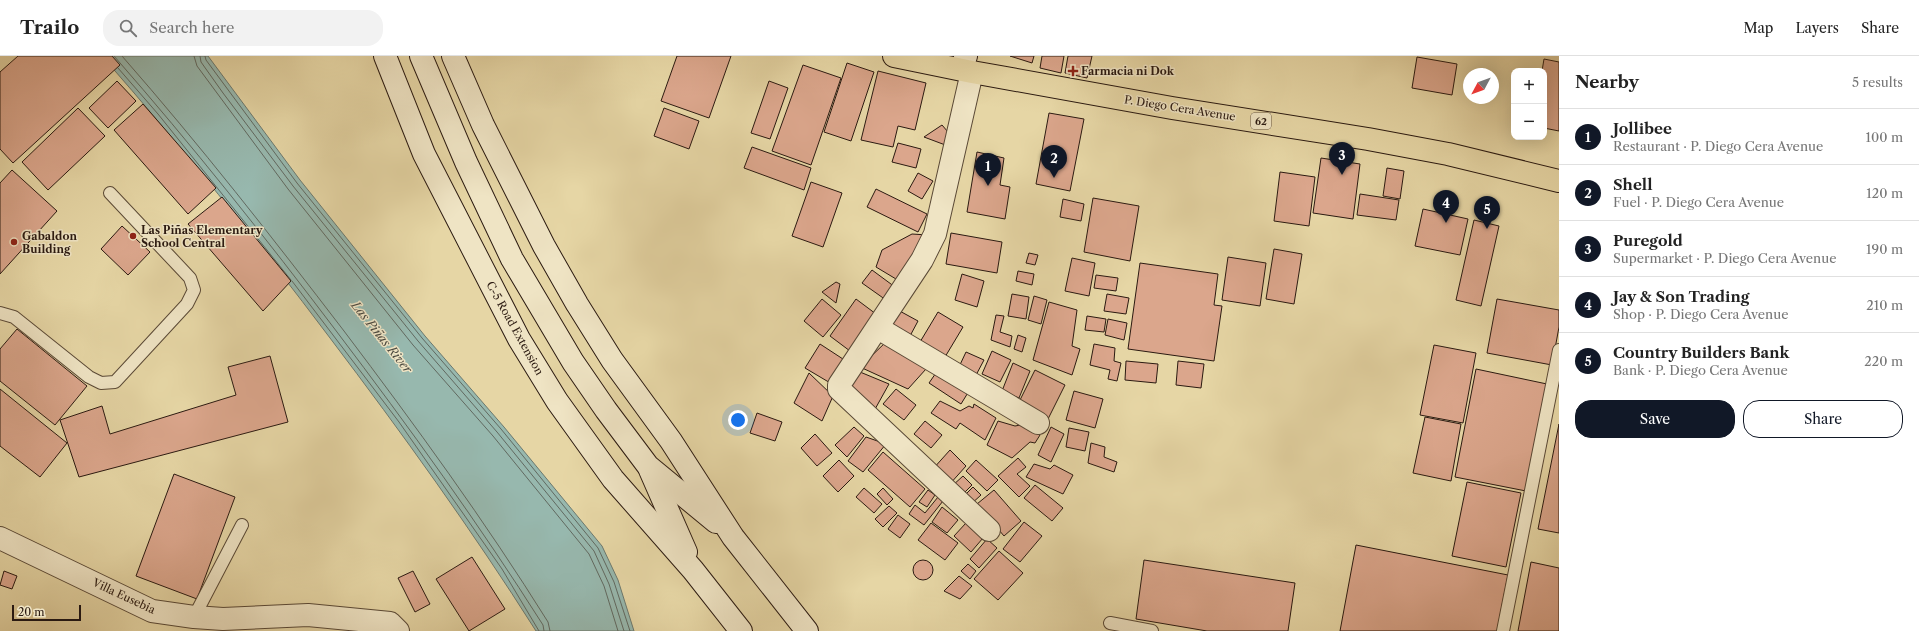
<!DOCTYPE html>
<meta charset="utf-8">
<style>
body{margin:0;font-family:"Libre Caslon Text",serif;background:#f2f2f2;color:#222}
.controls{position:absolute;right:12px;top:12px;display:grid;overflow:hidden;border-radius:8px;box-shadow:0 4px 16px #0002}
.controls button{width:36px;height:36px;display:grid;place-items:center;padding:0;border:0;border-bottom:1px solid #e0e0e0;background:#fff;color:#222;font:20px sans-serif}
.compass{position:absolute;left:1463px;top:12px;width:36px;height:36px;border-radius:50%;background:#fff;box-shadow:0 4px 16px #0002;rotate:229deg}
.scale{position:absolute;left:12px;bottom:10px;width:69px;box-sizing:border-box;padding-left:4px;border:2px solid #2b1a11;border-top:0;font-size:11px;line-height:14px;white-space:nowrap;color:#2b1a11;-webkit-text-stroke:3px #efe4c4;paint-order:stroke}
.you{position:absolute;left:738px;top:364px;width:14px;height:14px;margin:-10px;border:3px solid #fff;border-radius:50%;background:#1a73e8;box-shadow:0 0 0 6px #1a73e833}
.badge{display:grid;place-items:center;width:26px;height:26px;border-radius:50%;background:#111827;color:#fff;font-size:13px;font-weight:700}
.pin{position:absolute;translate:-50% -33px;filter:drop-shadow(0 1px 2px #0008)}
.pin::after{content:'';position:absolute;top:21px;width:14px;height:12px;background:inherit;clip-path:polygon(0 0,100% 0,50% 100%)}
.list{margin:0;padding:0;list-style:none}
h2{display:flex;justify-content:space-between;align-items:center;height:52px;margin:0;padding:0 16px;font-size:17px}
h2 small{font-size:13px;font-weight:400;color:#767676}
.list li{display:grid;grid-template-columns:26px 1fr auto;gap:12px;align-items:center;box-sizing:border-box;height:56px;padding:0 16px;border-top:1px solid #e0e0e0}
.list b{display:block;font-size:15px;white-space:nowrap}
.list p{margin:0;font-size:13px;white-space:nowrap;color:#767676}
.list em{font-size:13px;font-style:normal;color:#767676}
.actions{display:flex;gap:8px;padding:12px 16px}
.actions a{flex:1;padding:9px 0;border:1px solid #111827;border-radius:16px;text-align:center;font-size:14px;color:#111827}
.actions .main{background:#111827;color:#fff}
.icon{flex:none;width:22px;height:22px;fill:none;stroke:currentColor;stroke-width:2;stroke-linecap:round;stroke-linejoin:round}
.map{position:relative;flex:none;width:1559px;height:575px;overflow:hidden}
header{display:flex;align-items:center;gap:24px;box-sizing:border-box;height:56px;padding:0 20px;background:#fff;border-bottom:1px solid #e0e0e0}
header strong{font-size:19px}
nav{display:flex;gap:22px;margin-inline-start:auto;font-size:14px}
.search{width:280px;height:36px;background:#f2f2f2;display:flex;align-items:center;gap:10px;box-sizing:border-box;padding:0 14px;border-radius:16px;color:#767676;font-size:15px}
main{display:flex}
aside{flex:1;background:#fff}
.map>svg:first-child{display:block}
.water{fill:#97b8ae;stroke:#6c796f}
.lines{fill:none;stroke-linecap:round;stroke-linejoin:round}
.shore{stroke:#616960;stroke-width:1}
.building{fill:#dba68c;stroke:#2b1a11}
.service-casing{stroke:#5a4936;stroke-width:14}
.minor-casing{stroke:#5a4936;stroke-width:24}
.secondary-casing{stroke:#2b1a11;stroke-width:24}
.primary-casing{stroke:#2b1a11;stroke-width:24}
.service{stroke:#efe4c4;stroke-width:12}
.minor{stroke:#efe4c4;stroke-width:22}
.secondary{stroke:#efe4c4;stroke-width:22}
.primary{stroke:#e6d6a5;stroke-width:22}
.poi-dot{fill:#8f2418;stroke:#efe4c4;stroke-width:1.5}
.labels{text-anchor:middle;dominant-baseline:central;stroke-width:3;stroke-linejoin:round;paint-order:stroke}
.shield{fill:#efe4c4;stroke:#665747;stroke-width:1}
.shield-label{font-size:10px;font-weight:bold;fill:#2b1a11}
.poi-label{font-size:11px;font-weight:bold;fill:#2b1a11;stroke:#efe4c4;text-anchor:start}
.street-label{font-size:11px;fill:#2b1a11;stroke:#efe4c4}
.water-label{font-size:12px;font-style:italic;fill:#4b4940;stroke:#efe4c4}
</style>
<header>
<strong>Trailo</strong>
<div class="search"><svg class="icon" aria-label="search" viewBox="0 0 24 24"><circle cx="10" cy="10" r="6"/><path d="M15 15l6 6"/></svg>Search here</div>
<nav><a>Map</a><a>Layers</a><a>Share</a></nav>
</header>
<main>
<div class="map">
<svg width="1559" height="575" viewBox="0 0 1559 575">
<rect width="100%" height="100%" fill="#e6d6a5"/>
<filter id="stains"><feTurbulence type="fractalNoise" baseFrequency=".005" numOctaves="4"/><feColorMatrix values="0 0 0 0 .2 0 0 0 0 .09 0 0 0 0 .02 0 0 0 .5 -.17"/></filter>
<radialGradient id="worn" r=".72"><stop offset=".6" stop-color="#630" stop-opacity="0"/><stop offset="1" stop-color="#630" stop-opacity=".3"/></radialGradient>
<path class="water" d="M 102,0 L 208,0 L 300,124 L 425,280 L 504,371 L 602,490 L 618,524 L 634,575 L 536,575 C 472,474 402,377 330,282 C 257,185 182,91 102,0 Z"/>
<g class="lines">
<g class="shore">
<path d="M 114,0 C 192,89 266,182 337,276 C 409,371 479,468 543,569 L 544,575"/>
<path d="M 122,0 C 200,89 272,181 344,275 C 415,369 485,465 548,566 L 550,575"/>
<polyline points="194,0 197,10 288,133 413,289 493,380 589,498 604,530 618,575"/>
<polyline points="200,0 201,6 223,37 293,130 418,285 497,376 594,495 609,528 624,575"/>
<polyline points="205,0 206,4 297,127 422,282 501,373 598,492 614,526 630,575"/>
<polyline points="118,12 158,58 291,224"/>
<polyline points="292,225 399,366 502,513 539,575"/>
</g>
</g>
<g class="building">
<polygon points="18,0 112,0 120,9 13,107 0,93 0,16"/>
<polygon points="677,0 731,0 709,62 661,45"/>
<polygon points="1010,0 1034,0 1032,7"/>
<polygon points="1042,0 1064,0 1061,17 1040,12"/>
<polygon points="1068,0 1092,0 1087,22 1065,17"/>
<polygon points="1417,1 1457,8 1452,39 1412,32"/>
<polygon points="1544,3 1559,6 1559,75 1544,72 1544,15 1542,15"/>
<polygon points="847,7 874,16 851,85 824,76"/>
<polygon points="803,9 841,22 811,109 772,95"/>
<polygon points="878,15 926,27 915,74 898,70 893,91 861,84"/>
<polygon points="117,25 136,45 108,72 89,52"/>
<polygon points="769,25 788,32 770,83 751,77"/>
<polygon points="143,48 216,132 188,158 114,74"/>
<polygon points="78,52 105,80 48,134 22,106"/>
<polygon points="664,52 699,65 689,93 654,80"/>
<polygon points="1049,57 1084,63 1070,135 1036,128"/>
<polygon points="942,69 954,83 948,90 924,81"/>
<polygon points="898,87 921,93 916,112 892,106"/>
<polygon points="752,91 811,112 804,134 744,112"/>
<polygon points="977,96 1004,102 1000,129 1010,131 1005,163 967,156"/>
<polygon points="1321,102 1360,108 1353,163 1313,157"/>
<polygon points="1387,112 1404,115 1400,143 1383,140"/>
<polygon points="12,114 57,155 0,218 0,127"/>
<polygon points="1280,116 1315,121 1309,170 1274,165"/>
<polygon points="918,117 933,125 922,143 908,135"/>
<polygon points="811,126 842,137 823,191 792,180"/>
<polygon points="876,133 927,158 918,176 867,151"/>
<polygon points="1360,138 1399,144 1396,164 1357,159"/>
<polygon points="222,141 291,225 263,255 188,168"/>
<polygon points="1093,142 1139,150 1130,205 1084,196"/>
<polygon points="1063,143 1084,148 1081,165 1060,161"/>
<polygon points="1423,153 1468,163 1460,199 1415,190"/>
<polygon points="1474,164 1499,170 1481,250 1456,244"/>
<polygon points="122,170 150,196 128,219 101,193"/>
<polygon points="951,177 1002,186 997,217 946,208"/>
<polygon points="912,178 928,179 901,226 876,211 882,194"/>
<polygon points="1274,193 1302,198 1294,248 1266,243"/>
<polygon points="1029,197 1038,199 1035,209 1026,207"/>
<polygon points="1228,201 1266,207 1260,250 1222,244"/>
<polygon points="1072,202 1095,207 1089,240 1065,235"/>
<polygon points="1140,207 1218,218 1214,249 1222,250 1214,305 1128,293"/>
<polygon points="872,214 895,231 886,244 862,227"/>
<polygon points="1018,215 1034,218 1032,229 1016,225"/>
<polygon points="962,218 984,225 977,251 955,244"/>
<polygon points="1096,219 1118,222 1116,235 1094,232"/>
<polygon points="836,226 840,228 836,247 822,236"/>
<polygon points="1012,238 1029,241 1026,263 1008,260"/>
<polygon points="1107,238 1129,242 1126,258 1104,255"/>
<polygon points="1034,240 1047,244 1041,268 1028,264"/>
<polygon points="822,243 841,259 823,281 804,265"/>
<polygon points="856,243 876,258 850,295 830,280"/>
<polygon points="1497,243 1559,254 1559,271 1552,309 1487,297"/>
<polygon points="1049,246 1077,254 1072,290 1080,293 1072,319 1033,304"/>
<polygon points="896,253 918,265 910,280 888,268"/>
<polygon points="938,256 963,271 945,301 920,286"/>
<polygon points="996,259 1004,260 1000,276 1012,280 1010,291 991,284"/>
<polygon points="1087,260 1106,263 1104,276 1085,274"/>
<polygon points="1108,263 1127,267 1124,284 1105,279"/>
<polygon points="17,273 87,330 55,369 0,325 0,293"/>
<polygon points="1018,279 1026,282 1022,296 1014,293"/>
<polygon points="888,284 926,313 908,333 860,311"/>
<polygon points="820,288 846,305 832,328 805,312"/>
<polygon points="1094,288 1115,292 1114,305 1121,307 1117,325 1108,323 1110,314 1090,309"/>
<polygon points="1434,289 1476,297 1463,367 1420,359"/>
<polygon points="992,295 1011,304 1000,326 982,318"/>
<polygon points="966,296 984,304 975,321 958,313"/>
<polygon points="270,300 288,366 79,421 60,364 102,350 110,378 236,339 228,311"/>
<polygon points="1126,305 1158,308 1156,327 1125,324"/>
<polygon points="1178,305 1204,308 1201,332 1176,329"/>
<polygon points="1013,307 1030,315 1019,342 1002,335"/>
<polygon points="1476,313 1547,328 1526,435 1455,421"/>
<polygon points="938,314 969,335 961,348 929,327"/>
<polygon points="1035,314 1065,329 1046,367 1016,352"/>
<polygon points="860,316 889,328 874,355 846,336"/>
<polygon points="809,317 833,340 822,365 794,347"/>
<polygon points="0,333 67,387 40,421 0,390"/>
<polygon points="896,333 916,349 904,364 883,348"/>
<polygon points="1074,335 1103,343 1095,372 1066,364"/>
<polygon points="940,345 960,355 969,350 973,352 974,348 996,362 985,384 960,367 956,373 931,357"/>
<polygon points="757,357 782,366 775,385 750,377"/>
<polygon points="1425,361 1461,368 1451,425 1413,417"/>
<polygon points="925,365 942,379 931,392 914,378"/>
<polygon points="998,365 1015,370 1026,368 1031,373 1040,379 1035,387 1030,386 1012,402 987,389"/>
<polygon points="1559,368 1559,477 1538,473"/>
<polygon points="854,371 864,380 847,401 835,389"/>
<polygon points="1051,371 1064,378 1051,406 1038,399"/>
<polygon points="1069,372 1089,376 1085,395 1066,391"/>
<polygon points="815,378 832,397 817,410 801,392"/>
<polygon points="866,381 886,388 863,416 848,405"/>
<polygon points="1091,387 1105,391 1104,401 1117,406 1114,416 1088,407"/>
<polygon points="950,394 966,410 949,429 932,414"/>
<polygon points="883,396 925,433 910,451 868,414"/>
<polygon points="1018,402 1026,411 1017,418 1030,430 1019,441 998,420"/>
<polygon points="839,404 854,420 838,436 823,420"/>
<polygon points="976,404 998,424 987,435 966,415"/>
<polygon points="1034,408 1050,413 1054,409 1073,419 1063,438 1026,421"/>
<polygon points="174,418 235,441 197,543 136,520"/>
<polygon points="963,420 972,429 961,440 952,430"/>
<polygon points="1467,426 1521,437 1506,511 1452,500"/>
<polygon points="1035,429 1063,452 1052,465 1024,442"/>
<polygon points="973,431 981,439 970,449 963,441"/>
<polygon points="864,432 882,448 874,457 856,441"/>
<polygon points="883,432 893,443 887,449 877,438"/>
<polygon points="928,434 935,439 927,451 919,446"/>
<polygon points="994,434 1021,465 1004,480 977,448"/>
<polygon points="938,441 943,445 924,469 909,458 915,449 925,457"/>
<polygon points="889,450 897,457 883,471 875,463"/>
<polygon points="942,451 958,464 947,477 932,466"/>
<polygon points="898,459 910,468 900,482 888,473"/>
<polygon points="1024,466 1042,480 1020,506 1003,493"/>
<polygon points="931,467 958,487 945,504 918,484"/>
<polygon points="966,467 983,482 971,496 954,480"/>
<polygon points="987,483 997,492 979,512 970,503"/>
<polygon points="1356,489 1508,519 1497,575 1340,575"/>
<polygon points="999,495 1023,517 998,544 974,523"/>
<polygon points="472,501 505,553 469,575 436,523"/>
<circle cx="923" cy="514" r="10"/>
<polygon points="1144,504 1295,527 1288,575 1207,575 1136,563"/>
<polygon points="1531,506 1559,512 1559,575 1518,575"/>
<polygon points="968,508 976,515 970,523 961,515"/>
<polygon points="4,515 17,520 12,533 0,529"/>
<polygon points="413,515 430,548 415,556 398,522"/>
<polygon points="959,520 972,530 960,543 944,535"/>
</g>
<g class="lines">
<g class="service-casing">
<g id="service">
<polyline points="0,257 14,261 89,321 101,327 115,326 187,248 194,234 190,222 110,137"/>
<polyline points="194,561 242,469"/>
<polyline points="1110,567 1152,575"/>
<polyline points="1503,575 1559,294"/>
</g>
</g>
<g class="minor-casing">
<g id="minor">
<polyline points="972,16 935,178 922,204 839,329 839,333 989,474"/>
<polyline points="878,272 1038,367"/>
<polyline points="0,482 152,555 194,561 223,563 308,559 390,567 398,575"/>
</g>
</g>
<g class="secondary-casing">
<g id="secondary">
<polyline points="385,0 424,98 519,283 557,345 613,423 693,514 741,575"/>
<polyline points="421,0 466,106 512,203 573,306 606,354 648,410 716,466"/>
<polyline points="453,0 483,69 544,190 577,248 612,304 671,385 733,481 807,575"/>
<polyline points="961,13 966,0"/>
<polyline points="650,414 686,496"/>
</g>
</g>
<g class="primary-casing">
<polyline id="primary" points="894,0 972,16 1172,52 1368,83 1448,98 1559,125"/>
</g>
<use href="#service" class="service"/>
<use href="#minor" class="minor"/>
<use href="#secondary" class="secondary"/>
<use href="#primary" class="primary"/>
</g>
<g class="poi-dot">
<path d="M1071 9h4v4h4v4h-4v4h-4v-4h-4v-4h4z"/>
<circle cx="133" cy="180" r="4"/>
<circle cx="14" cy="186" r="4"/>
</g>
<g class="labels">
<rect class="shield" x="1251" y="57" width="20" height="16" rx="3"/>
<g class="shield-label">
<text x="1261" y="65">62</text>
</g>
<g class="poi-label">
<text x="1081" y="15">Farmacia ni Dok</text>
<text x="141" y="174">Las Piñas Elementary<tspan x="141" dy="13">School Central</tspan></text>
<text x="22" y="180">Gabaldon<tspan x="22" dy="13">Building</tspan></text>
</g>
<g class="street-label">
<text transform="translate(1180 52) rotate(9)">P. Diego Cera Avenue</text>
<text transform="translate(515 272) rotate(61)">C-5 Road Extension</text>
<text transform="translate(124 540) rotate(25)">Villa Eusebia</text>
</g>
<g class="water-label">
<text transform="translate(382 281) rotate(51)">Las Piñas River</text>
</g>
</g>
<rect width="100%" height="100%" filter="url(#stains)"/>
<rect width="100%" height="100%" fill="url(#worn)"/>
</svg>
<div class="controls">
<button>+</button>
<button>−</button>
</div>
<svg class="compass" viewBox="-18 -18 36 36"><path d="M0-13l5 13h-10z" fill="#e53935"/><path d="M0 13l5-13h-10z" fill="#767676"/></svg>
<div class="scale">20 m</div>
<div class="you"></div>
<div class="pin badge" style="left:988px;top:130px">1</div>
<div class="pin badge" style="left:1054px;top:122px">2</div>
<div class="pin badge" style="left:1342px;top:119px">3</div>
<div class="pin badge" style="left:1446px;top:167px">4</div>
<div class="pin badge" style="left:1487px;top:173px">5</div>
</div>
<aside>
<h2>Nearby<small>5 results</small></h2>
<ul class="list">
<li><span class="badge">1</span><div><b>Jollibee</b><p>Restaurant · P. Diego Cera Avenue</p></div><em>100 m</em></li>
<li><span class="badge">2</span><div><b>Shell</b><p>Fuel · P. Diego Cera Avenue</p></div><em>120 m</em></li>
<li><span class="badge">3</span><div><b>Puregold</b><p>Supermarket · P. Diego Cera Avenue</p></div><em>190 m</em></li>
<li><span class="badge">4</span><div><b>Jay &amp; Son Trading</b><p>Shop · P. Diego Cera Avenue</p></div><em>210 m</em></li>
<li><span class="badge">5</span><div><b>Country Builders Bank</b><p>Bank · P. Diego Cera Avenue</p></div><em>220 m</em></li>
</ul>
<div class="actions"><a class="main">Save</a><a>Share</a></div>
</aside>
</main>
